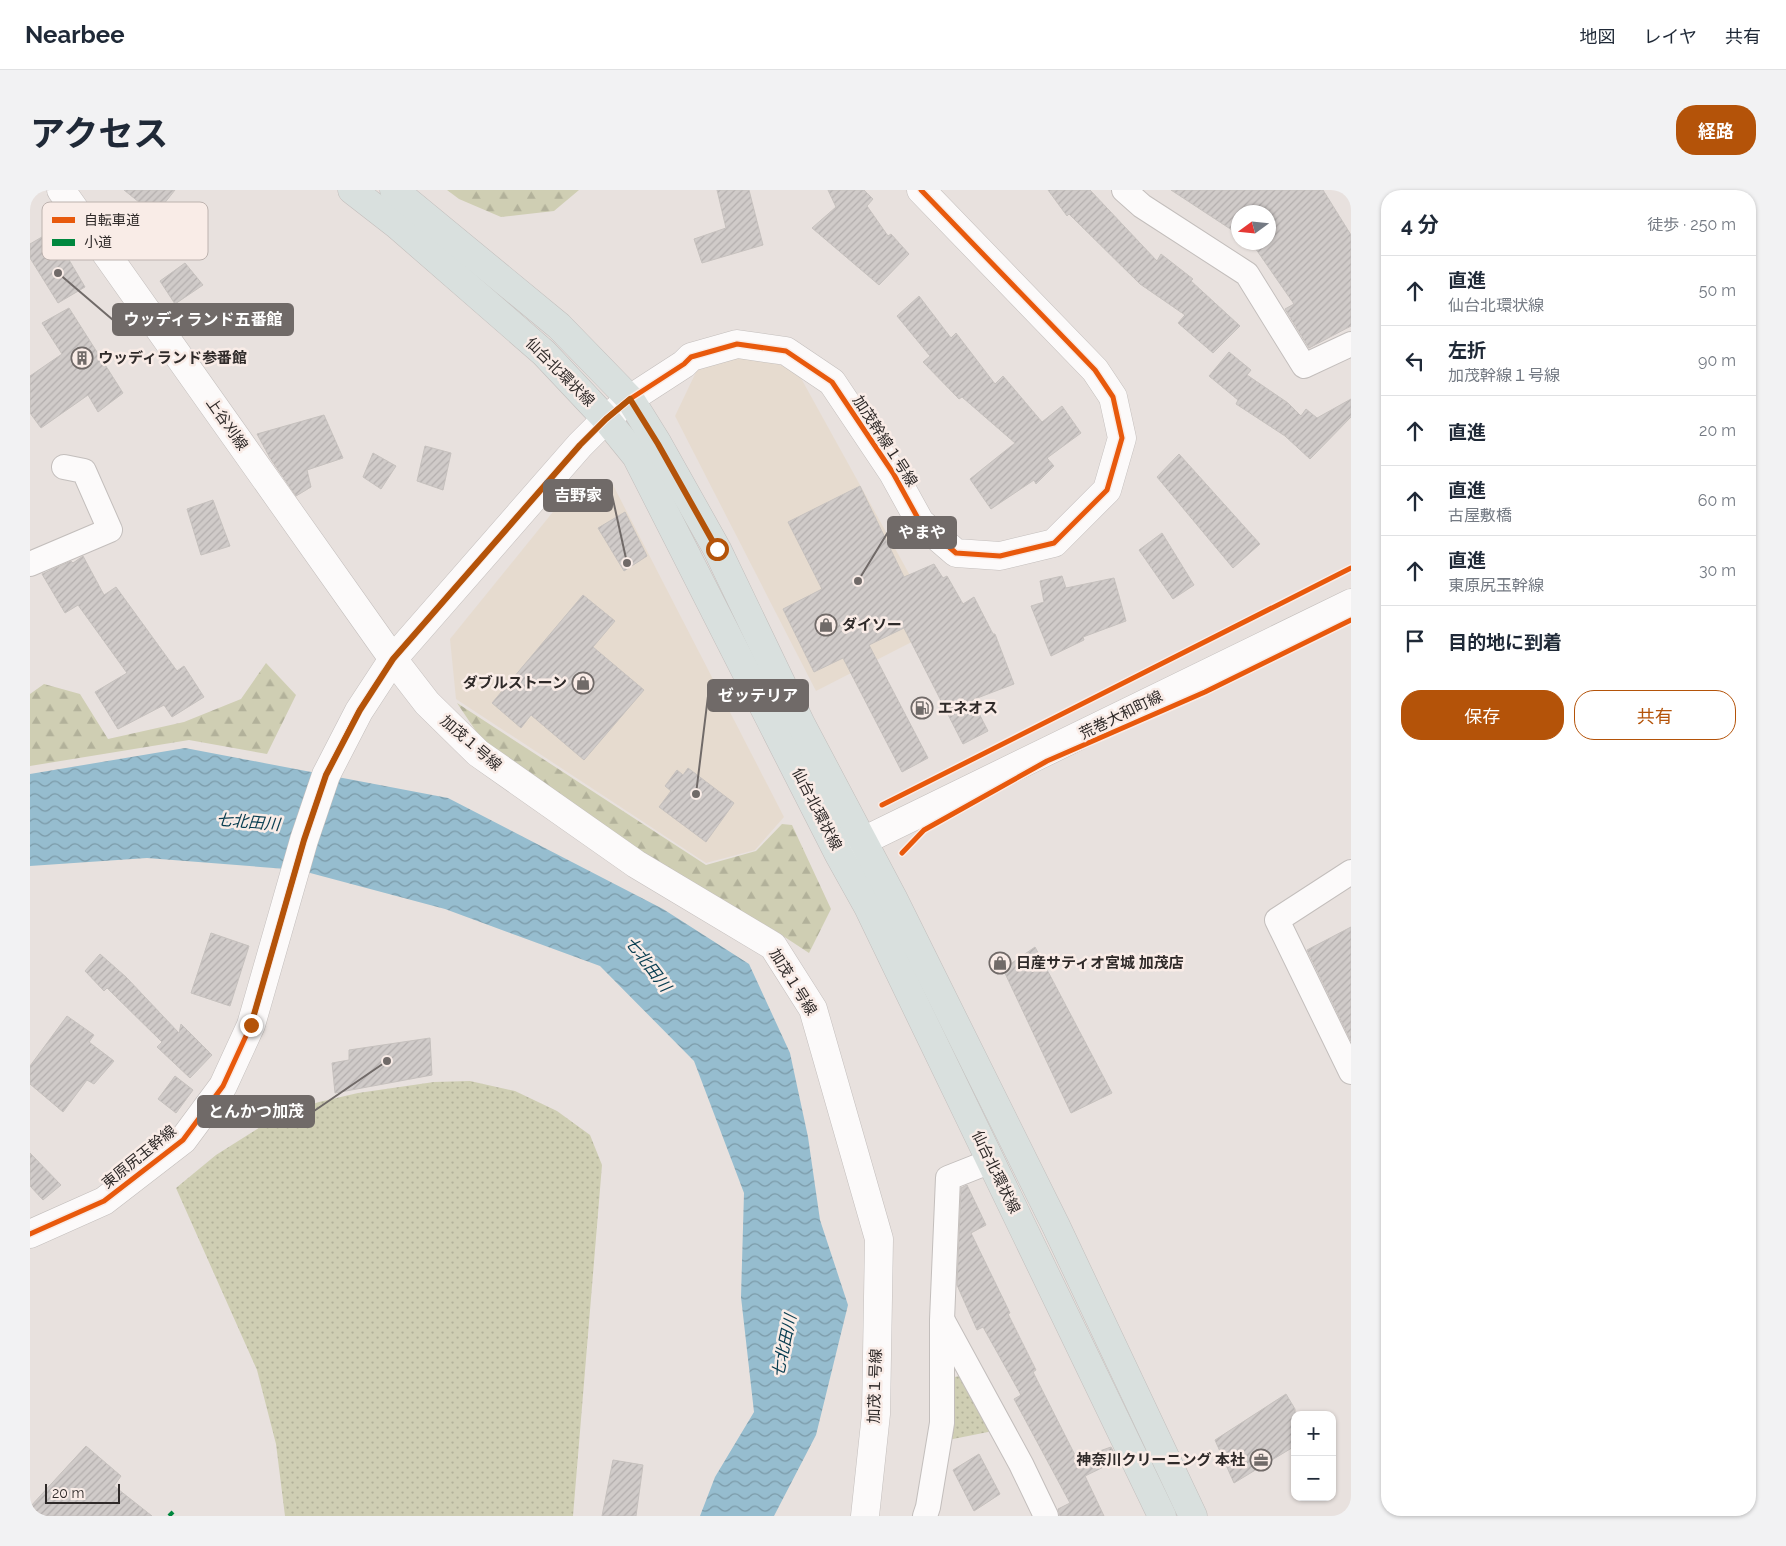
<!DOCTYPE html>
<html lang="ja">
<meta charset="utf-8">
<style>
body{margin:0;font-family:Raleway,"Noto Sans JP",sans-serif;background:#f2f2f3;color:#1f2937}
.controls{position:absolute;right:15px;bottom:15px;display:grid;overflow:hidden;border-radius:10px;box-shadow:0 1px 4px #0004}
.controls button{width:45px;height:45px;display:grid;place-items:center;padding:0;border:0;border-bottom:1px solid #e0e1e3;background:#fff;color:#1f2937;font:25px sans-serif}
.compass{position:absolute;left:1201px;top:15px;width:45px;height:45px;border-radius:50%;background:#fff;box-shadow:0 1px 4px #0004;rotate:255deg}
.scale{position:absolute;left:15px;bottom:12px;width:75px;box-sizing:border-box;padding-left:5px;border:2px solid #2f2a29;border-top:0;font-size:14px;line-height:18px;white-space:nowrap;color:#2f2a29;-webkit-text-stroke:4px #f9ece7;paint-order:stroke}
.stop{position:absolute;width:15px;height:15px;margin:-11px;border:4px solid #b45309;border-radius:50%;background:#fff}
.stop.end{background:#b45309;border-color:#fff;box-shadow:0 1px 5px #0008}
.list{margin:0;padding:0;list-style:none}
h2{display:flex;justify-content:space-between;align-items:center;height:65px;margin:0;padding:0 20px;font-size:21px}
h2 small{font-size:16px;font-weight:400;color:#747a83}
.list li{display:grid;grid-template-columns:32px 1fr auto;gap:15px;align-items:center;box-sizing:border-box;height:70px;padding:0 20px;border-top:1px solid #e0e1e3}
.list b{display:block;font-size:19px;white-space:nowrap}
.list p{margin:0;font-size:16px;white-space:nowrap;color:#747a83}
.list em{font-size:16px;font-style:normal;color:#747a83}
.actions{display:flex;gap:10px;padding:15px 20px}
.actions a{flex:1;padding:11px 0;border:1px solid #b45309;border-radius:20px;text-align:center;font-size:18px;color:#b45309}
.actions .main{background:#b45309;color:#fff}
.icon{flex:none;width:28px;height:28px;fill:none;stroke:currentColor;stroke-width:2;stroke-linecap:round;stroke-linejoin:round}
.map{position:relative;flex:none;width:1321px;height:1326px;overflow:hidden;border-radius:20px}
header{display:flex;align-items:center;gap:30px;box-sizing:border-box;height:70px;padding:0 25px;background:#fff;border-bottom:1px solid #e0e1e3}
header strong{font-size:24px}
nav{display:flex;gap:28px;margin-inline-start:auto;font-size:18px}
.intro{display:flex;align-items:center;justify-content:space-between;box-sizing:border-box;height:120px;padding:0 30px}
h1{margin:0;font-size:35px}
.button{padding:12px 22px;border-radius:20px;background:#b45309;color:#fff;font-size:18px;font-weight:700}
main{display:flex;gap:30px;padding:0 30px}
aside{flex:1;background:#fff;border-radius:20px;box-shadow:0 1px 4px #0004}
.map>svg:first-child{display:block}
.commercial{fill:#e6dbcf}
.grass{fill:url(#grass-dots)}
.forest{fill:url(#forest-firs)}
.water{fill:url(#water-waves)}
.building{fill:url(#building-hatch);stroke:#c6c1be}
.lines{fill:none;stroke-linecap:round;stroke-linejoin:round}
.minor-casing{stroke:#c3bebc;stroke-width:26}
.tertiary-casing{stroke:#c3bebc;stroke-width:29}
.primary-casing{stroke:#c2bebc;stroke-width:29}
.minor{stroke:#fcfafa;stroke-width:24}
.tertiary{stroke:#fcfafa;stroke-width:28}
.primary{stroke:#d9e0de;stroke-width:28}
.quiet{stroke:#00873e;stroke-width:4;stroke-dasharray:8 4;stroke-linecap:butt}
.cycleway-casing{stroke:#f9ece7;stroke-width:8}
.cycleway{stroke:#e8590c;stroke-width:5}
.route{stroke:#b45309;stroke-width:6}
.labels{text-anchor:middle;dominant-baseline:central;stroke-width:5;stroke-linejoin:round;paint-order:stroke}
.poi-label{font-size:15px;font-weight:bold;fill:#2f2a29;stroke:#f9ece7;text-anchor:start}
.street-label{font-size:15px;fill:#2f2a29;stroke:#f9ece7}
.water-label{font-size:16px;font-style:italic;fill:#083d50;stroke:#f9ece7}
.key{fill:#f9ece7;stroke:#bcb2ae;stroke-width:1}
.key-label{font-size:14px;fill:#2f2a29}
.leader{fill:none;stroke:#706a68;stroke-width:2}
.callout-dot{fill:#706a68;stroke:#f9ece7;stroke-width:2}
.callout{fill:#706a68;stroke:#706a68;stroke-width:2}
.callout-label{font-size:16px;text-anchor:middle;font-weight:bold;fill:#fff}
</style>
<header>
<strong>Nearbee</strong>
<nav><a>地図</a><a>レイヤ</a><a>共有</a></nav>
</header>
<div class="intro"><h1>アクセス</h1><a class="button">経路</a></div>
<main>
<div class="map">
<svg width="1321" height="1326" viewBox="0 0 1321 1326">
<defs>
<pattern id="grass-dots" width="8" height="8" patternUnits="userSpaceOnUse" patternTransform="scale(1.25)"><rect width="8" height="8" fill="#cfceb3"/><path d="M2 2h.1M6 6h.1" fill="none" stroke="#b2b19a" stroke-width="1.8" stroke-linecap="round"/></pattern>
<pattern id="forest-firs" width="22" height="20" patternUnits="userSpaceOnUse" patternTransform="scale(1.25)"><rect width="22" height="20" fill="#cfceb3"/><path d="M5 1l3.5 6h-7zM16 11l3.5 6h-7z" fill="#b2b19a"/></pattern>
<pattern id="water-waves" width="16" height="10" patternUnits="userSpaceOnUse" patternTransform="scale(1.25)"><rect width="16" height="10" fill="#96bdcf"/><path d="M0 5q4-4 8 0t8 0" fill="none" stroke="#7b9aa8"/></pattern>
<pattern id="building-hatch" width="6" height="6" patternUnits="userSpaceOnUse" patternTransform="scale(1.25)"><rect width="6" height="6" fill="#d0cbc9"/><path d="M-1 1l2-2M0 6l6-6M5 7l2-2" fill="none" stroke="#b3aead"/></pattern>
</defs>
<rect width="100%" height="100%" fill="#e8e1de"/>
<g class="commercial">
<polygon points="714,162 767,181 909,438 786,501 645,226 667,180"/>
<polygon points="548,291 583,295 754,627 725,660 676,673 426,509 420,449"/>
</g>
<g class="grass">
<polygon points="440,891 485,901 527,921 560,945 572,975 543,1326 255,1326 246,1254 227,1180 146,998 186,965 240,931 260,921 289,912 328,903 404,892"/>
<polygon points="934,1185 963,1241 918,1250 920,1188"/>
</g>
<g class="forest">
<polygon points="417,0 549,0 524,21 471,27 429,9"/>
<polygon points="236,473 266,505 237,564 159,550 0,576 0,504 14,494 50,504 78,549 154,532 211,509"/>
<polygon points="427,513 676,675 726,661 752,634 762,635 801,719 779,763 744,740 615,669 456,556"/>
</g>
<polygon class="water" points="155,558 418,608 633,719 719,774 760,863 778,947 790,1030 818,1115 786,1245 744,1326 670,1326 685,1287 724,1222 711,1107 714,1003 664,871 570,776 415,719 269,680 117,668 0,676 0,584"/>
<g class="building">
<polygon points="94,0 145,0 125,25"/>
<polygon points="687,0 719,0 733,55 672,73 664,49 696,38"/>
<polygon points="798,0 834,0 843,9 837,16 858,46 861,44 879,64 849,95 782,38 806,17"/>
<polygon points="1018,0 1060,0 1127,71 1131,64 1163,89 1161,91 1210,136 1183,163 1148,133 1155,125 1110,94 1039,24 1037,26"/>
<polygon points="1141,0 1293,0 1321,45 1321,136 1279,158 1255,119 1264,114 1221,52 1238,52 1238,22 1208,22 1208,44"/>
<polygon points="22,41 55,97 28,113 0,68 0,54"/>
<polygon points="155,73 173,95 145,114 130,91"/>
<polygon points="889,106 921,148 926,143 965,194 973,186 1012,232 1032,216 1051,243 1017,268 1024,276 1006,294 1004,290 961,319 940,289 985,253 932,207 929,209 893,172 900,166 867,126"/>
<polygon points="39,118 93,203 68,222 58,205 11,238 0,223 0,186 32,164 12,133"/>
<polygon points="1199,162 1221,180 1217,185 1258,213 1271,226 1276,219 1287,228 1321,209 1321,227 1280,269 1255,246 1206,214 1208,210 1179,186"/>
<polygon points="294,225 313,268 277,280 281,297 266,306 240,268 227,244"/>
<polygon points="395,256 421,263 413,300 387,291"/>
<polygon points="343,263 366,276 351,299 333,287"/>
<polygon points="1149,264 1230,354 1203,378 1127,287"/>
<polygon points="830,296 874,387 904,374 913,388 917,386 933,414 944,407 963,444 965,444 984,494 942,510 958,541 933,554 874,438 839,455 898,568 872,582 813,468 784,482 753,419 792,399 758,332"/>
<polygon points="183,310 200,356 171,365 157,319"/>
<polygon points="595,322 617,366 594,381 568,338"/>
<polygon points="1132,343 1164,395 1143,409 1109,360"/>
<polygon points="53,366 74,405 86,397 147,481 154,476 174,507 142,527 134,515 88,539 65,502 97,483 48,415 35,423 12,384 41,371 43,373"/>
<polygon points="1032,386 1036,398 1084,388 1096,431 1053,447 1054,450 1021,466 1001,416 1014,412 1010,391"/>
<polygon points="553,405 585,431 563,457 614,500 554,570 501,525 491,538 462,513"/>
<polygon points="658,578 704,613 676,652 629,617 641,601 635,596 647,580 653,585"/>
<polygon points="1321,737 1321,851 1277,760"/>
<polygon points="181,743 219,756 200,816 161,803"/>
<polygon points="1005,757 1082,903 1041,923 973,779"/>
<polygon points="70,764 96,787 149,843 151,834 182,865 160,888 127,857 132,852 77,798 74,801 55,781"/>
<polygon points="37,826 64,845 59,852 84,871 64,894 57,890 33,922 0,894 0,876"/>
<polygon points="400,848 402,885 305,903 302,873 319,870 319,860"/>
<polygon points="145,886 163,900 146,923 128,909"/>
<polygon points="0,963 31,995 13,1010 0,996"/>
<polygon points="937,995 956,1035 941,1043 980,1123 978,1124 1006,1180 1003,1182 1047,1269 1081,1257 1088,1270 1055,1286 1074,1326 1030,1326 1028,1319 1040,1313 984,1209 991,1205 953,1137 947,1140 927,1095 931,998"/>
<polygon points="1256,1204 1265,1219 1265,1256 1204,1293 1185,1250"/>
<polygon points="56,1256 91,1286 84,1296 122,1326 0,1326 0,1317"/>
<polygon points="949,1264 970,1304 944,1321 923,1280"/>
<polygon points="583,1270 613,1275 606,1326 572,1326"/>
</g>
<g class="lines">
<g class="minor-casing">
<g id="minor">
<polyline points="1094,0 1112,16 1217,84 1274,176 1321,154"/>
<polyline points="0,374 80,340 54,281 34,277"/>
<polyline points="1321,682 1247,730 1321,882"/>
<polyline points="913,1131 991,1274 1016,1326"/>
<polyline points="895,1326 898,1317 912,1233 912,1130 918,988 961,971"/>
</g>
</g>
<g class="tertiary-casing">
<g id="tertiary">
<polyline points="31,0 363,469 397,513 448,563 606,674 743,756 783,819 849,1049 846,1224 835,1326"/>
<polyline points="813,663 833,651 1321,413"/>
<polyline points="0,1044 74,1011 153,950 193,896 221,835 274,650 296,585 329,521 363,469 550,255 576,229 600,209 654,174 661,167 707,154 756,161 802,192 863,283 890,332 926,363 970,366 1024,353 1077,300 1092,248 1083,207 1065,180 891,0"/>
</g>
</g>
<g class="primary-casing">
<g id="primary">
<polyline points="322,0 367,35 514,163 576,229 606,266 809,665 838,717 1132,1326"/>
<polyline points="364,0 529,136 600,209 628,254 687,359 771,534 863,708 1026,1036 1163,1326"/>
</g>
</g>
<use href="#minor" class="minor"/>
<use href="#tertiary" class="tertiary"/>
<use href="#primary" class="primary"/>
<polyline class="quiet" points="139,1326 143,1322"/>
<g class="cycleway-casing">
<g id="cycleway">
<polyline points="852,615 1321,378"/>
<polyline points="872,663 894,640 1017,571 1175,502 1321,430"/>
<polyline points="0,1044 74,1011 153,950 193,896 221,835 274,650 296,585 329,521 363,469 550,255 576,229 600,209 654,174 661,167 707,154 756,161 802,192 863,283 890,332 926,363 970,366 1024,353 1077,300 1092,248 1083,207 1065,180 891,0"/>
</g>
</g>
<use href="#cycleway" class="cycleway"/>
</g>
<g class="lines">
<polyline class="route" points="221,835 274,650 296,585 330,520 363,469 550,255 576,229 600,209 628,254 687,359"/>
</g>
<defs>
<g id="building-ring" transform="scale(1.125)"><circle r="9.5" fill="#f9ece7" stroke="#706a68" stroke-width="1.5"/><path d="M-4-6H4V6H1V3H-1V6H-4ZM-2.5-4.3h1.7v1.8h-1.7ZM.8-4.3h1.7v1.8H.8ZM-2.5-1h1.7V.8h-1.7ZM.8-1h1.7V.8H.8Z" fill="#706a68"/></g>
<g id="shop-ring" transform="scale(1.125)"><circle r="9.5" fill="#f9ece7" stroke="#706a68" stroke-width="1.5"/><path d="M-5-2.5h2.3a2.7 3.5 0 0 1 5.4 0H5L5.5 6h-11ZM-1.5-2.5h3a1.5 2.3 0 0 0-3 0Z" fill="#706a68"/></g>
<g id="fuel-ring" transform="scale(1.125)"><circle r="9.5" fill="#f9ece7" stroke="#706a68" stroke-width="1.5"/><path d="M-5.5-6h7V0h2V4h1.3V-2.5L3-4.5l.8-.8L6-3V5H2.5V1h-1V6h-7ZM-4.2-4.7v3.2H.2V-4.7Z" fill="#706a68"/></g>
<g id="office-ring" transform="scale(1.125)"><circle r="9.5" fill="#f9ece7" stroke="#706a68" stroke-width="1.5"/><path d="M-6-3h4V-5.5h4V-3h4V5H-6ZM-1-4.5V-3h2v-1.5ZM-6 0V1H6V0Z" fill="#706a68"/></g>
</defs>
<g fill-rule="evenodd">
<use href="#building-ring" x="52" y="168"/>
<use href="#shop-ring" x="796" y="435"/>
<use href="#shop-ring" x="553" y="493"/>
<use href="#fuel-ring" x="892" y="518"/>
<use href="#shop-ring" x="970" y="773"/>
<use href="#office-ring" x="1231" y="1270"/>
</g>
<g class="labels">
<g class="poi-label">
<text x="68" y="168">ウッディランド参番館</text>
<text x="812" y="435">ダイソー</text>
<text x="537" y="493" text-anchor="end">ダブルストーン</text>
<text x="908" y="518">エネオス</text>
<text x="986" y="773">日産サティオ宮城 加茂店</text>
<text x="1215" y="1270" text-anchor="end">神奈川クリーニング 本社</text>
</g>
<g class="street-label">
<text transform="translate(530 182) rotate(45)">仙台北環状線</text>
<text transform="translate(197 234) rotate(55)">上谷刈線</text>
<text transform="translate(855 251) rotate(57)">加茂幹線１号線</text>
<text transform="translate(1091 525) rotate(-26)">荒巻大和町線</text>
<text transform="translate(441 553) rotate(41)">加茂１号線</text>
<text transform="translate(787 619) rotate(63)">仙台北環状線</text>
<text transform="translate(763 792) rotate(58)">加茂１号線</text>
<text transform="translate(109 967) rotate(-39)">東原尻玉幹線</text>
<text transform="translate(966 982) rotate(64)">仙台北環状線</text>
<text transform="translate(845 1196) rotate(-88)">加茂１号線</text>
</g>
<g class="water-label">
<text transform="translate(218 632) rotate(5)">七北田川</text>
<text transform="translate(618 774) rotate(53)">七北田川</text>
<text transform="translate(754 1156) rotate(-78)">七北田川</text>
</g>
</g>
<rect x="12" y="12" width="166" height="58" rx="8" class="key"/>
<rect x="22" y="27" width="23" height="6" fill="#e8590c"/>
<rect x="22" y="49" width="23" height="7" fill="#00873e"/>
<g class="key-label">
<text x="54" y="35">自転車道</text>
<text x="54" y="57">小道</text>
</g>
<path class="leader" d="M28 83L83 130M597 373L582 305M828 391L858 342M666 604L678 506M357 871L284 921"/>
<g class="callout-dot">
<circle cx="28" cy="83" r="5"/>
<circle cx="597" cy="373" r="5"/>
<circle cx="828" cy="391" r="5"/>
<circle cx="666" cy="604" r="5"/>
<circle cx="357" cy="871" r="5"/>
</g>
<g class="callout">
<rect x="83" y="114" width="180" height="31" rx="5"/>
<rect x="514" y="290" width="68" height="31" rx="5"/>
<rect x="858" y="327" width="68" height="31" rx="5"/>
<rect x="678" y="490" width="100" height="31" rx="5"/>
<rect x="168" y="906" width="116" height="31" rx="5"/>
</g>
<g class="callout-label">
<text x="173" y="135">ウッディランド五番館</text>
<text x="548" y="311">吉野家</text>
<text x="892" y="348">やまや</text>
<text x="728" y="511">ゼッテリア</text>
<text x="226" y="927">とんかつ加茂</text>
</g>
</svg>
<div class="controls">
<button>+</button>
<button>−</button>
</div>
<svg class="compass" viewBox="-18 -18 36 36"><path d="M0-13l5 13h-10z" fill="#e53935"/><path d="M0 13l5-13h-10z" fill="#747a83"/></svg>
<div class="scale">20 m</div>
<div class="stop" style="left:687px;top:359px"></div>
<div class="stop end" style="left:221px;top:835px"></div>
</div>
<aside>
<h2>4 分<small>徒歩 · 250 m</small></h2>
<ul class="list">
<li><svg class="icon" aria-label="ahead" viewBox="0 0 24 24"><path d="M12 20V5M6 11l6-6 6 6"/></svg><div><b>直進</b><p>仙台北環状線</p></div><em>50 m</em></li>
<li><svg class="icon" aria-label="left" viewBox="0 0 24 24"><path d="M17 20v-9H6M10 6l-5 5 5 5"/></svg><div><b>左折</b><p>加茂幹線１号線</p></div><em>90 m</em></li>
<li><svg class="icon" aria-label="ahead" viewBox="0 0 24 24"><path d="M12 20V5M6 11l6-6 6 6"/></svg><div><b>直進</b></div><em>20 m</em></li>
<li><svg class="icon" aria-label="ahead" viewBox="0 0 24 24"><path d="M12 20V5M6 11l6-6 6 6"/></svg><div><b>直進</b><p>古屋敷橋</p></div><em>60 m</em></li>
<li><svg class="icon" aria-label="ahead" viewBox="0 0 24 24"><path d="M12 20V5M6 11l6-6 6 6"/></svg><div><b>直進</b><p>東原尻玉幹線</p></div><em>30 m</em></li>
<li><svg class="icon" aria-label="arrive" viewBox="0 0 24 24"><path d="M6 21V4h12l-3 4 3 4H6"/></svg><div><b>目的地に到着</b></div></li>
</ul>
<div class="actions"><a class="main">保存</a><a>共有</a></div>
</aside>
</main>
